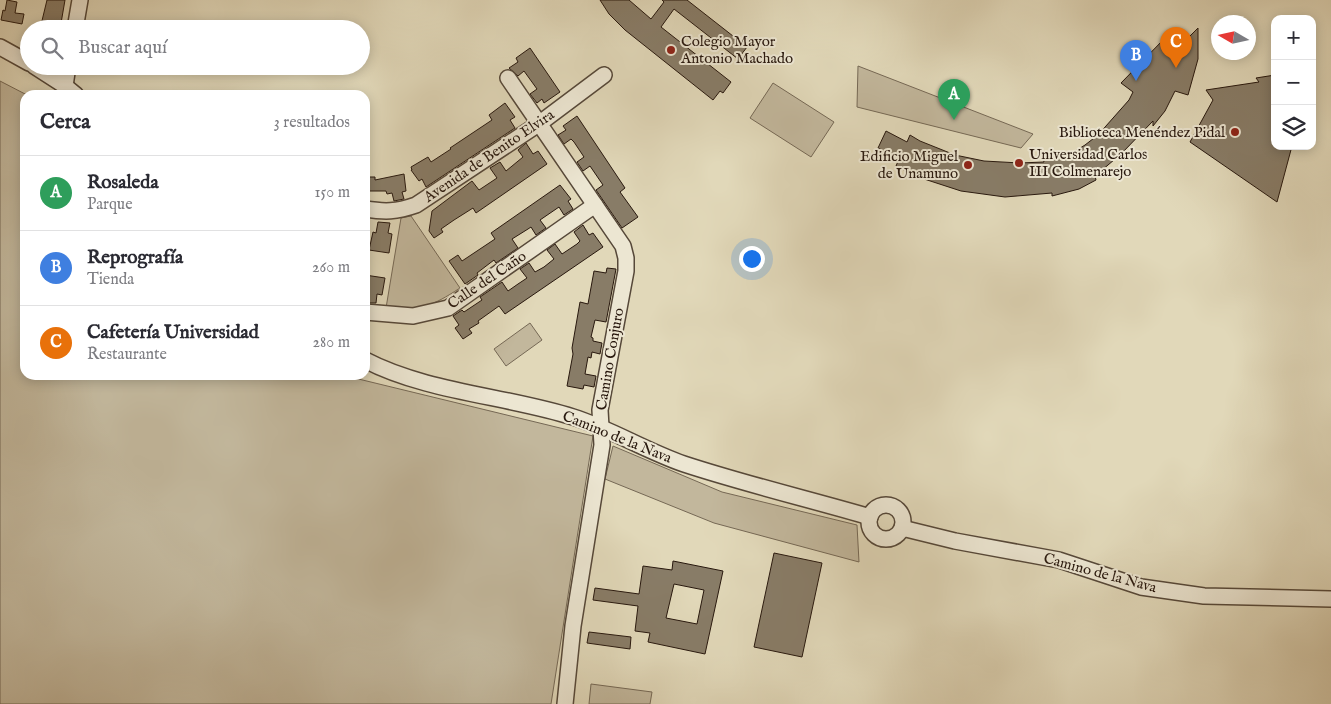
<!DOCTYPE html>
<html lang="es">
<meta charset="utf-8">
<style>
body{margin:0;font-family:"IM FELL English",serif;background:#f7f7f7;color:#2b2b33}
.controls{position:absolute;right:15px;top:15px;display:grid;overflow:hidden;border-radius:10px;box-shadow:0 2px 12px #0003}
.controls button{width:45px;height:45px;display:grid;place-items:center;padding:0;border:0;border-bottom:1px solid #e1e1e2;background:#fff;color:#2b2b33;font:25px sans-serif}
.compass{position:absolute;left:1211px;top:15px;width:45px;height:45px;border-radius:50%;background:#fff;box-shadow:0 2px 12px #0003;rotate:279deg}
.you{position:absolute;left:751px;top:258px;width:18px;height:18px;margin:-12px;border:4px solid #fff;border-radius:50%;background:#1a73e8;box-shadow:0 0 0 8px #1a73e833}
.badge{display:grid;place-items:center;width:32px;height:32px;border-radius:50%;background:#111827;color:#fff;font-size:16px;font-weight:700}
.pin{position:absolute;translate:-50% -41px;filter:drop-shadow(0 1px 2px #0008)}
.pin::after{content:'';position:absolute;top:26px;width:18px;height:15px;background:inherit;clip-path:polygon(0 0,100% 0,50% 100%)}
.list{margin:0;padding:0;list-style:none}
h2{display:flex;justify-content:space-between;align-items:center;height:65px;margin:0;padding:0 20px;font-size:21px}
h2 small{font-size:16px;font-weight:400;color:#7c7c81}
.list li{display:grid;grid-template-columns:32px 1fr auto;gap:15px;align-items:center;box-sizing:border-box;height:75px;padding:0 20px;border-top:1px solid #e1e1e2}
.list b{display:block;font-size:19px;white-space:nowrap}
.list p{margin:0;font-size:16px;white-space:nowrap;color:#7c7c81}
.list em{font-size:16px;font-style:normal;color:#7c7c81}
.icon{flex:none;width:28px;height:28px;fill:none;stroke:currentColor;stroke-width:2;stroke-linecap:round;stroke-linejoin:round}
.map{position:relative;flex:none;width:1331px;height:704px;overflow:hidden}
.search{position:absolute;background:#fff;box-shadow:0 2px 12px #0003;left:20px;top:20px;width:350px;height:55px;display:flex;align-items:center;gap:12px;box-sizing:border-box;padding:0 18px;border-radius:28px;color:#7c7c81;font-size:19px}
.panel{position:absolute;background:#fff;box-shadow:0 2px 12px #0003;left:20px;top:90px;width:350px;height:290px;border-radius:15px}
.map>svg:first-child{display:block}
.green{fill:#c2b79c;stroke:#756855}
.building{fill:#887c67;stroke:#28180e;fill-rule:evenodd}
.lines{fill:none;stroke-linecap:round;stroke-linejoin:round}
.minor-casing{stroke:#564839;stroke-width:18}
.minor{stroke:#ece6d2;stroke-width:15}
.poi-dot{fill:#8f2418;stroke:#ece6d2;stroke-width:2}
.labels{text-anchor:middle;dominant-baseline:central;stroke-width:4;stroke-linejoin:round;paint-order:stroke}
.poi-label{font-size:15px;fill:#28180e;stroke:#ece6d2;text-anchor:start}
.street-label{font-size:15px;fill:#28180e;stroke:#ece6d2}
</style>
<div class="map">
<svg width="1331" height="704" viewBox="0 0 1331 704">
<rect width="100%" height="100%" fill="#e1d8b9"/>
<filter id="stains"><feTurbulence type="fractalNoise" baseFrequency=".004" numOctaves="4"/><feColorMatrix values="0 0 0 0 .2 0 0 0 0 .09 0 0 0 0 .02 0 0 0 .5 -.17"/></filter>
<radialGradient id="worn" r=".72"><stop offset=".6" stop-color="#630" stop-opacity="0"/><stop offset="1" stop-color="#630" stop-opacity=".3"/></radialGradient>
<g class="green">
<polygon points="858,66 1033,134 1021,148 857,107"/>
<polygon points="0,81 27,95 25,95 25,375 342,375 593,436 551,704 0,704"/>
<polygon points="773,83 834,122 811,157 750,118"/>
<path d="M 411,216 L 460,288 C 431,307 421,310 386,308 L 401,218 Z"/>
<polygon points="530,323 542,340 506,366 494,349"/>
<polygon points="613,446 722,492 857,525 859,562 714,523 605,479"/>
<polygon points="591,684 652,692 650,704 589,704"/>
</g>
<g class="building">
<polygon points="7,0 17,2 15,13 24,14 22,24 1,20 3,10 5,11"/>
<polygon points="47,0 65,0 60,29 40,29"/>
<polygon points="600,0 629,0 651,19 664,2 662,0 687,0 747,47 738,59 674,9 661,27 731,82 723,93 720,91 713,100 625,30 609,14"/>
<polygon points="1198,28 1198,59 1188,95 1175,91 1165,111 1153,126 1153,121 1121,154 1095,176 1096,180 1079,189 1052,196 1052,193 1005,197 961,191 918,177 896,166 899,159 878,148 886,131 907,142 910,135 920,141 955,155 984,161 1020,163 1044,162 1043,158 1065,154 1066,157 1085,145 1098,135 1129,100 1133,92 1121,83 1165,38 1188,38"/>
<polygon points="530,48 560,92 544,103 542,99 537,103 530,94 537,89 524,71 518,76 509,68 518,62 516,58"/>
<polygon points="1275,75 1275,146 1292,146 1277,202 1190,142 1213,100 1206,90 1259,82 1256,78"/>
<polygon points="505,103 515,117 510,120 515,128 426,187 422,179 419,181 411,170 412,170 411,167 428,157 431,162 451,149 450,148 492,120 489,115"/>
<polygon points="577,116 625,188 620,192 638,217 622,228 596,190 603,185 590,166 583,171 577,162 584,157 574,142 571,139 564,144 558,135 566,130 563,126"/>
<polygon points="526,143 533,154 538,151 547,164 476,213 473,208 454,220 441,229 443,232 434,238 429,231 432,211 472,181 479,190 497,178 490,168 500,162 506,171 523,157 518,150"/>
<polygon points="404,174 406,191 402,192 404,199 394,201 392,193 387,194 386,191 365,191 365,177 375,177 375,180"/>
<polygon points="560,185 571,199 568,201 573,209 564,215 559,207 540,220 546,228 536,235 531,227 528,229 512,239 518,248 496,263 494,260 477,273 478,275 465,284 449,261 458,255 462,261 495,239 491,233"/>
<polygon points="378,222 390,223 388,233 392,234 389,253 369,250 373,232 376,233"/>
<polygon points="583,225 589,235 593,233 603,247 505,314 499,306 478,321 479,323 469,329 472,333 463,339 455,328 459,325 453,316 462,310 464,312 482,300 480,297 502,282 508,291 518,284 527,278 520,269 529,263 535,272 544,267 554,259 547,250 555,244 562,254 577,244 580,241 574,232"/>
<polygon points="607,268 616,269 607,317 606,322 595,320 591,337 593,338 593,341 602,343 600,354 592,352 591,358 588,357 585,374 596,376 594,387 584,385 583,389 567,386 573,354 572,348 580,302 588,304 594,271 606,273"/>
<polygon points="365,275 385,278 382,295 377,294 376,303 365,303 366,293"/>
<polygon points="774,553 822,563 802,657 754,647"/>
<path d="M 673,561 L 723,571 L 705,654 L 648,642 L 650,633 L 635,631 L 638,606 L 593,600 L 595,588 L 639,594 L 643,566 L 672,570 ZM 674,584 L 704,590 L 697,624 L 666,618 Z"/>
<polygon points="589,632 631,637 630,649 587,643"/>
</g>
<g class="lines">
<g class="minor-casing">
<g id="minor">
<polyline points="75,29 80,0"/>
<polyline points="0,47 29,63"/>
<polyline points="34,66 65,86 76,95"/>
<polyline points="508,78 623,246 626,258 626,271 600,410 602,445 573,626 565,704"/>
<polyline points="65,86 68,66"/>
<path d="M 365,209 C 385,212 396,212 416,205 L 540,123 L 604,75"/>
<polyline points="365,312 413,316 448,308 595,205"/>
<path d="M 365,360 C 426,392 507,396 573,417 C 611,429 646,451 684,464 C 745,484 808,499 870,517"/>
<circle cx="886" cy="522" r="17"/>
<polyline points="902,528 955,541 1059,560 1141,587 1204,596 1331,599"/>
</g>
</g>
<use href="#minor" class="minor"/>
</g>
<g class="poi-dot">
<circle cx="671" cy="50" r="5"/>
<circle cx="1235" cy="132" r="5"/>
<circle cx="1019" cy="163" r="5"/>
<circle cx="968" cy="165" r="5"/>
</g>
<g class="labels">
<g class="poi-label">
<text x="681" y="41">Colegio Mayor<tspan x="681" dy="17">Antonio Machado</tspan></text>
<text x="1225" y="132" text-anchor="end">Biblioteca Menéndez Pidal</text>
<text x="1029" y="154">Universidad Carlos<tspan x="1029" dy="17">III Colmenarejo</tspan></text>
<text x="958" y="156" text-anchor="end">Edificio Miguel<tspan x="958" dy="17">de Unamuno</tspan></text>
</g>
<g class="street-label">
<text transform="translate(489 156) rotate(-34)">Avenida de Benito Elvira</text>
<text transform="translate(487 280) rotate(-34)">Calle del Caño</text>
<text transform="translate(610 359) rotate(-80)">Camino Conjuro</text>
<text transform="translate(617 437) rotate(22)">Camino de la Nava</text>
<text transform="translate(1100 573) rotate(15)">Camino de la Nava</text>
</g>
</g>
<rect width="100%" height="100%" filter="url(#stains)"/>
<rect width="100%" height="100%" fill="url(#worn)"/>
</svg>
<div class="controls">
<button>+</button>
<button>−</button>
<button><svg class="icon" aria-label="layers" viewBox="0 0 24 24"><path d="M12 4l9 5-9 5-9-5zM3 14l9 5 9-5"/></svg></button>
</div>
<svg class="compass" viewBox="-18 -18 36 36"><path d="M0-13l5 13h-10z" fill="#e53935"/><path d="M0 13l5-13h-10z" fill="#7c7c81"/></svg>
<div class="you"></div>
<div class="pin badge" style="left:954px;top:120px;background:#2e9e5b">A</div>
<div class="pin badge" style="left:1136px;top:81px;background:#3f7fe0">B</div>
<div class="pin badge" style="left:1176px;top:68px;background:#e8710a">C</div>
<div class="search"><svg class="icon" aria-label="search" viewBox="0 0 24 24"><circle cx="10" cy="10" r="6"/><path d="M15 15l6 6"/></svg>Buscar aquí</div>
<section class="panel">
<h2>Cerca<small>3 resultados</small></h2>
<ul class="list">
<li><span class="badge" style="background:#2e9e5b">A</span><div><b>Rosaleda</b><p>Parque</p></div><em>150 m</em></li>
<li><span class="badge" style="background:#3f7fe0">B</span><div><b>Reprografía</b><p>Tienda</p></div><em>260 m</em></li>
<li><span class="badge" style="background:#e8710a">C</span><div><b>Cafetería Universidad</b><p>Restaurante</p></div><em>280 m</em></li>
</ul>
</section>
</div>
